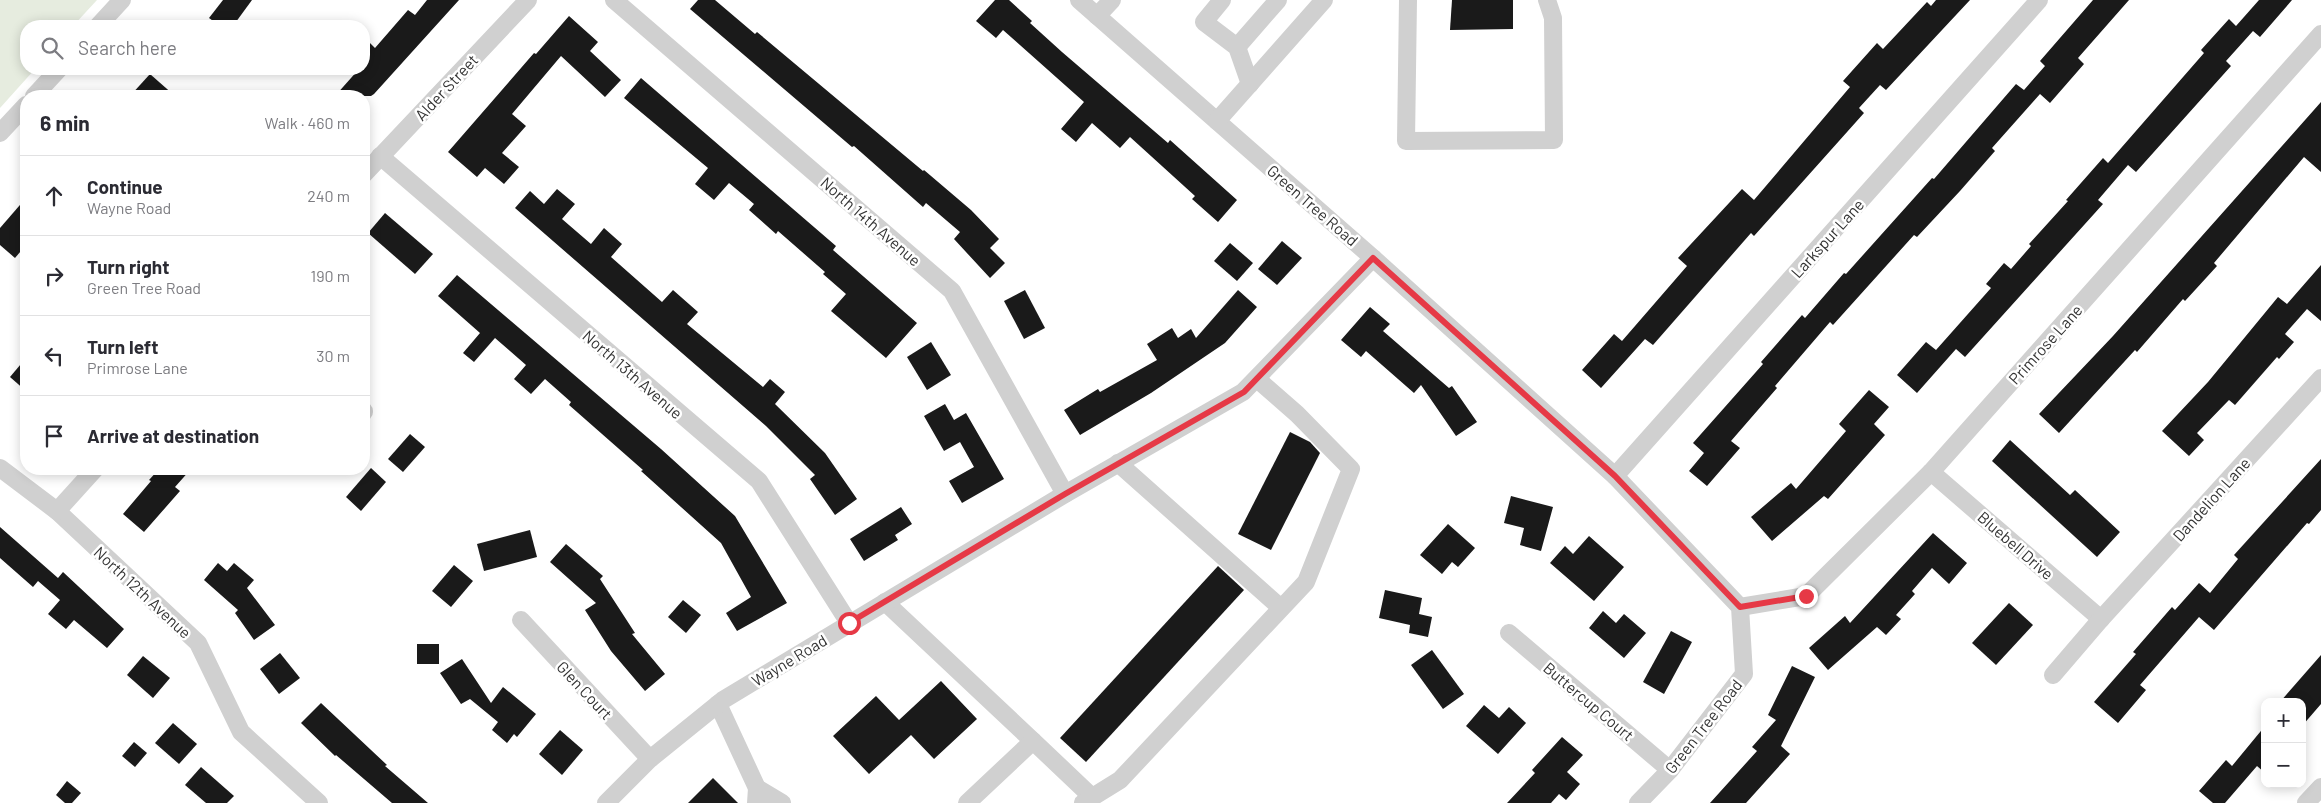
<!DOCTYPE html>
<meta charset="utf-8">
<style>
body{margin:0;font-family:Barlow,sans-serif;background:#f7f7f7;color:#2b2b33}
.controls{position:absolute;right:15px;bottom:15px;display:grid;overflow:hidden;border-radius:10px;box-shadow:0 2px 12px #0003}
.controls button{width:45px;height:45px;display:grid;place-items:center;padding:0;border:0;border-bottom:1px solid #e1e1e2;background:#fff;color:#2b2b33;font:25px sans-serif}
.stop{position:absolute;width:15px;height:15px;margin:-11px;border:4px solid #e63946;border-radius:50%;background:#fff}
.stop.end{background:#e63946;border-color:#fff;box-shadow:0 1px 5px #0008}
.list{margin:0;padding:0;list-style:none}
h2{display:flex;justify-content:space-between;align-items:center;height:65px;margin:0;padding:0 20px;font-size:21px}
h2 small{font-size:16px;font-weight:400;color:#7c7c81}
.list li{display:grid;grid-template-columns:32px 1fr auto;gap:15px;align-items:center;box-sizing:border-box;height:80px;padding:0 20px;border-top:1px solid #e1e1e2}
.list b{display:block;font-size:19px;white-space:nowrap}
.list p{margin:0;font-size:16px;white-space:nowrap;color:#7c7c81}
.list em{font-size:16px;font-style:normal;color:#7c7c81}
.icon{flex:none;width:28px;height:28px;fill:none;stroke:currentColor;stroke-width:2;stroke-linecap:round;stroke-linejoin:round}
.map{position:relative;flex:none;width:2321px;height:803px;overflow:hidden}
.search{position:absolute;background:#fff;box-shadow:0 2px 12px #0003;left:20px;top:20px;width:350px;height:55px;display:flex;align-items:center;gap:12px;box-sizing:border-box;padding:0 18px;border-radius:20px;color:#7c7c81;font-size:19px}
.panel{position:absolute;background:#fff;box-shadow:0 2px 12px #0003;left:20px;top:90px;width:350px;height:385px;border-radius:20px}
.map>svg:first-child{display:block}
.green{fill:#e6ecdf}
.building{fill:#1a1a1a}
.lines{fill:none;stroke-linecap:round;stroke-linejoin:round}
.minor{stroke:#d0d0d0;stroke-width:18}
.route{stroke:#e63946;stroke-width:6}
.labels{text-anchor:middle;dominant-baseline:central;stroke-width:5;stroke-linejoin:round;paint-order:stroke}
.street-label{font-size:16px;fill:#333;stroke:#fff}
</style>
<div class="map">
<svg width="2321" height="803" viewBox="0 0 2321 803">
<rect width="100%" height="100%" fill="#fff"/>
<polygon class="green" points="0,0 97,0 73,26 26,26 26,69 35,69 0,108"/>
<g class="building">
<polygon points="223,0 252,0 233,26 220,26 209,18"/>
<polygon points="427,0 459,0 374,94 371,96 335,96 359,69 364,69 364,37 375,48 408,10 415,15"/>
<polygon points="698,0 715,0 755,34 757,32 923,171 924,170 971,210 999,239 990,248 1005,263 990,278 954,239 960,232 926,203 923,207 854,146 852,147 690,9"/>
<polygon points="995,0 1009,0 1032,21 1030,23 1062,52 1168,143 1170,140 1237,200 1218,222 1192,199 1195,196 1130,137 1120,148 1092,123 1076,142 1061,129 1084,102 1003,30 996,38 976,21"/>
<polygon points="1452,0 1513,0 1513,29 1450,30"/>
<polygon points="1936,0 1970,0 1886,90 1880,85 1859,108 1864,113 1754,236 1751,233 1653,345 1645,339 1601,388 1582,370 1614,334 1622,341 1687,266 1678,258 1742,189 1754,200 1850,87 1843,81 1877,43 1883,49 1927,2 1931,6"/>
<polygon points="2093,0 2129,0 2078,58 2084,64 2050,103 2040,94 1992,148 1995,151 1960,191 1917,237 1914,235 1833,325 1830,322 1775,386 1777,388 1731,441 1740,448 1707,486 1689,471 1704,453 1693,443 1763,364 1761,362 1802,315 1805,318 1844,273 1846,274 1932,178 1934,179 2016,84 2024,90 2045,66 2040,61"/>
<polygon points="2259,0 2292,0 2260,37 2253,31 2226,61 2231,66 2136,172 2128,165 2098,200 2103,204 1965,357 1956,349 1917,393 1897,375 1926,342 1936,350 1991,288 1986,284 2004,263 2011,269 2031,246 2029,244 2068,201 2066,200 2103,158 2108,163 2204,53 2201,50 2229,19 2236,26"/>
<polygon points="569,16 598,42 590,51 621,80 605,97 561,56 512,114 526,126 502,153 519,167 504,184 485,168 477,177 448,152 534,53 536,54"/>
<polygon points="150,74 175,96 130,96"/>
<polygon points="641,78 836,246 833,250 917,323 886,358 831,311 846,294 823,274 825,272 778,231 776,234 749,210 754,204 729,183 714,200 695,184 708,168 624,98"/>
<polygon points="2321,102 2321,172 2304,157 2214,263 2217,266 2185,301 2183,299 2137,352 2135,350 2059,433 2039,414 2113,336"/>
<polygon points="557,189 575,204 562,219 591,244 604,228 622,244 611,257 662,302 673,290 698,312 687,324 763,387 770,379 785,392 775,404 825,453 857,499 835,515 810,479 815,475 766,426 515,208 530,191 544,204"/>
<polygon points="26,198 26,245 15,258 0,245 0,228"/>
<polygon points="385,213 433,254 415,274 368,233"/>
<polygon points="1282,241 1302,258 1277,285 1258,269"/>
<polygon points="1230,243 1253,263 1237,281 1214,261"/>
<polygon points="2321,265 2321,321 2307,309 2285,334 2294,342 2279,359 2277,357 2235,405 2229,400 2197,433 2204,440 2189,456 2162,431 2208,382 2278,297 2287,304"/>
<polygon points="457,275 661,449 735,516 787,603 737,631 726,613 751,597 721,543 641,471 643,470 569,405 571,402 545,379 531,394 514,379 526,365 495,338 474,362 463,353 480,333 438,296"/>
<polygon points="1025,290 1045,328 1024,339 1004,301"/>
<polygon points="1238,290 1257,307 1225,343 1151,393 1080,435 1064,410 1098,389 1100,392 1157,360 1147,344 1172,328 1178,338 1191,329 1196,338"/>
<polygon points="1370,307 1390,324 1383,331 1449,388 1452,386 1477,422 1456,436 1421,385 1414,393 1366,351 1361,357 1341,340"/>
<polygon points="931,342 951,375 927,390 907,357"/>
<polygon points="26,358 26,391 10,377"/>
<polygon points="1869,390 1889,407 1874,424 1885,435 1828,499 1824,496 1772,541 1751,517 1791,483 1796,489 1846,431 1839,424"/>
<polygon points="945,404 954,420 966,413 1004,479 962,503 949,481 974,467 960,442 944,451 924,416"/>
<polygon points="1290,432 1310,442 1320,453 1271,550 1238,534"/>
<polygon points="410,434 425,447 403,472 388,459"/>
<polygon points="2010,440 2070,495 2075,490 2120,532 2097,557 1992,461"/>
<polygon points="2321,459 2321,510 2309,524 2307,523 2214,630 2199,617 2140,685 2146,690 2118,723 2094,702 2136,654 2133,652 2172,607 2175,610 2199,583 2210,593 2238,559 2234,555"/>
<polygon points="371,468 386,482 361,511 346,497"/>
<polygon points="159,469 191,469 175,487 180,491 144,532 123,514 151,481 149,480"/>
<polygon points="1511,496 1553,507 1541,551 1520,545 1524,528 1504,523"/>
<polygon points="901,507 912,524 895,535 898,540 864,561 850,539"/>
<polygon points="1448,524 1475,548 1458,567 1452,562 1442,574 1420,555"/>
<polygon points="0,527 58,578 63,572 124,629 107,648 74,620 66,629 48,614 60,600 38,581 33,587 0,558"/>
<polygon points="530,530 537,557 484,571 477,544"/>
<polygon points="1933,533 1967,563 1949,584 1932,568 1912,591 1915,594 1896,615 1901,619 1886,635 1877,627 1828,670 1809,648 1845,616 1850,623"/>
<polygon points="1589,536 1624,567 1594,601 1550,563 1565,546 1573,554"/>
<polygon points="566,544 603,576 600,579 635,633 632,634 665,674 645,691 611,651 585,610 596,603 550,562"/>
<polygon points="218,563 227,571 234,563 254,580 247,588 275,625 254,640 235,613 238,610 204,580"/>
<polygon points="454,565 473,581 451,607 432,591"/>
<polygon points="1218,566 1244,590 1086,762 1060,738"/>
<polygon points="1385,590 1422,598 1419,614 1432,617 1428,637 1409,633 1410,625 1379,618"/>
<polygon points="683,600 701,615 686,633 668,617"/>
<polygon points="2009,603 2033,625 1996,665 1972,643"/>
<polygon points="1603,611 1616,623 1624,614 1646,633 1624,658 1589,628"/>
<polygon points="1671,631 1692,642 1664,694 1643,682"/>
<rect x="417" y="644" width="22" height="20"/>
<polygon points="1432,650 1464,694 1443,709 1411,665"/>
<polygon points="280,653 300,678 279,694 260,669"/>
<polygon points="2321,655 2321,704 2302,726 2302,702 2280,702"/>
<polygon points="143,656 170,678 153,698 127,675"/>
<polygon points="462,659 491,703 503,687 536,714 517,737 514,734 507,743 492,730 498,722 470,699 461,704 440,673"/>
<polygon points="1792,666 1815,677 1781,746 1790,754 1746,803 1710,803 1757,751 1752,747 1776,720 1768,715"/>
<polygon points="941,681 977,719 934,759 911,735 869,774 833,736 876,696 899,720"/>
<polygon points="321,703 387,765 385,766 428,803 392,803 336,755 335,756 301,723"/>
<polygon points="1484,705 1499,718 1509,707 1526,723 1498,754 1466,726"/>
<polygon points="173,723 197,744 179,764 155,743"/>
<polygon points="2265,726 2265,773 2257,766 2225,803 2213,803 2199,791 2226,760 2232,766"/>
<polygon points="560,730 583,750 562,775 539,754"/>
<polygon points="1562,737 1583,755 1567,772 1580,784 1566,800 1559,794 1551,803 1507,803 1535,773 1532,770"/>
<polygon points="134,742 147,753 135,767 122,756"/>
<polygon points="201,767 234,796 227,803 206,803 185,785"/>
<polygon points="713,778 738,803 688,803"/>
<polygon points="67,781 81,793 72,803 65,803 56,795"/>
</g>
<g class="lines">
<g class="minor">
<polyline points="614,0 952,291 1065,494"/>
<polyline points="1079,0 1373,258 1615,476 1740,607 1744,674 1670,770 1638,803"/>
<polyline points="1222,0 1204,22 1237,47 1250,84"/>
<polyline points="1408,0 1406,141 1554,140 1553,18 1547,0"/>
<polyline points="1097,16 1112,0"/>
<polyline points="98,26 122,0"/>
<polyline points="1237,47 1278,0"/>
<polyline points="34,96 59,69"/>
<polyline points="1217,121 1324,0"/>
<polyline points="0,133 26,105"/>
<polyline points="380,156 759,481 849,623"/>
<polyline points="364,174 528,0"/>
<polyline points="364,412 364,411"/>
<polyline points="1118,463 1281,608"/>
<polyline points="0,468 57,511 198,643 241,732 319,803"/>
<polyline points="1931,472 2101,619"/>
<polyline points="1615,476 2039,0"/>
<polyline points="57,511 95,469"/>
<polyline points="885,602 1033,741"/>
<polyline points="1740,607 1806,596 1931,472 2321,34"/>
<polyline points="521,620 650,759"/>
<polyline points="1509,633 1670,770"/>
<polyline points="2053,675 2101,619 2321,378"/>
<polyline points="718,704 757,788"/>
<polyline points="606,803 650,759 723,700 1065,494 1243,392 1373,258"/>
<polyline points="756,803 757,788 782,803"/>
<polyline points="967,803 1033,741 1092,797"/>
<polyline points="1083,803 1120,780 1306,582 1351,469 1297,414 1257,379"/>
<polyline points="2306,803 2321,787"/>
</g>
</g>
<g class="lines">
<polyline class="route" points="849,623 1065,494 1244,392 1373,258 1615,476 1740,607 1806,596"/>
</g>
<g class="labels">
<g class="street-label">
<text transform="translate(446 87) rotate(-47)">Alder Street</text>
<text transform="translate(1313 205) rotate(41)">Green Tree Road</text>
<text transform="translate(871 221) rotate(41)">North 14th Avenue</text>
<text transform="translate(1827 238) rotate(-48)">Larkspur Lane</text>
<text transform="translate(2045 344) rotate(-48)">Primrose Lane</text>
<text transform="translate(633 374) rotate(41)">North 13th Avenue</text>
<text transform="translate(2211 499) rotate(-48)">Dandelion Lane</text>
<text transform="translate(2016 545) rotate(41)">Bluebell Drive</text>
<text transform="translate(143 592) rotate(43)">North 12th Avenue</text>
<text transform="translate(789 660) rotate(-31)">Wayne Road</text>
<text transform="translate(585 690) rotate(47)">Glen Court</text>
<text transform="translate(1589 701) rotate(40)">Buttercup Court</text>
<text transform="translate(1703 726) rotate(-52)">Green Tree Road</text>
</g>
</g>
</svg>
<div class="controls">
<button>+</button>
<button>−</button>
</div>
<div class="stop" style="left:849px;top:623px"></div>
<div class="stop end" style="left:1806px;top:596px"></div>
<div class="search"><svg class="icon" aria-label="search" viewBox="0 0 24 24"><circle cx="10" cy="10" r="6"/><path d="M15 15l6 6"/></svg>Search here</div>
<section class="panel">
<h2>6 min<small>Walk · 460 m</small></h2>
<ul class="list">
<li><svg class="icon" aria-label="ahead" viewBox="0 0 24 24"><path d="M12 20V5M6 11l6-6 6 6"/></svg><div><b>Continue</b><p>Wayne Road</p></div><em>240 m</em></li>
<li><svg class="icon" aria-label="right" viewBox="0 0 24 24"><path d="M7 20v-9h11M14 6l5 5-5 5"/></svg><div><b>Turn right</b><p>Green Tree Road</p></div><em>190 m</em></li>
<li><svg class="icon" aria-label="left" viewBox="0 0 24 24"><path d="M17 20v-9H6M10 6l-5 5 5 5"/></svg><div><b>Turn left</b><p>Primrose Lane</p></div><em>30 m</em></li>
<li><svg class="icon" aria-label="arrive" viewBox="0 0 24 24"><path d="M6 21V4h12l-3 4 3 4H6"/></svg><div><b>Arrive at destination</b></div></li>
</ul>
</section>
</div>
